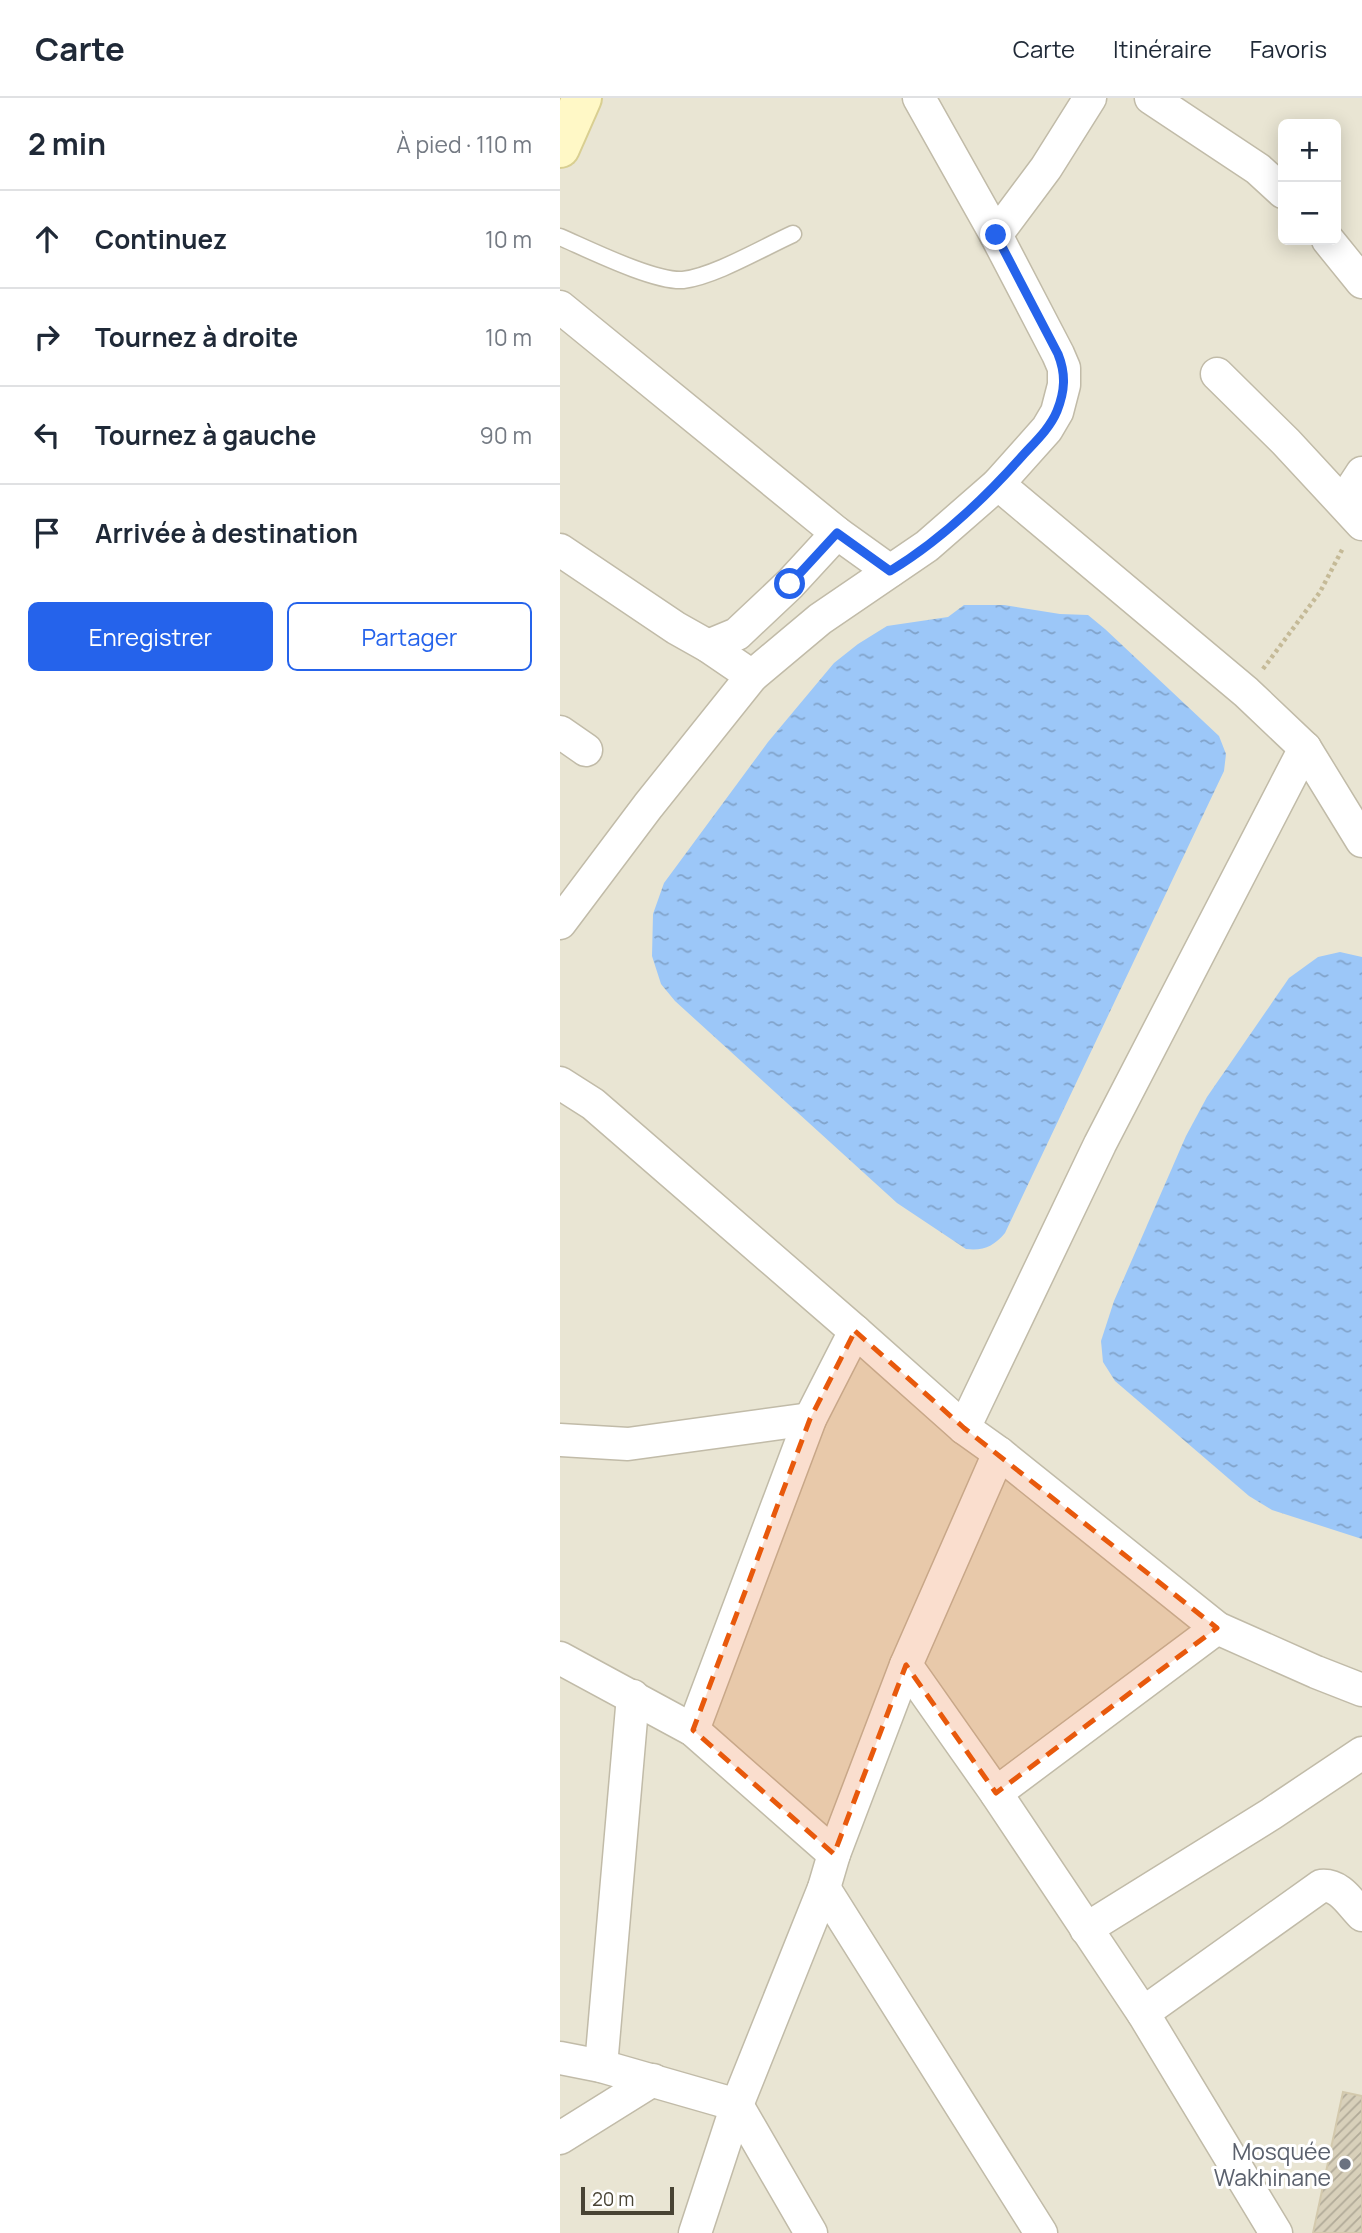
<!DOCTYPE html>
<html lang="fr">
<meta charset="utf-8">
<style>
body{margin:0;font-family:Manrope,sans-serif;background:#f6f6f7;color:#1f2937}
.controls{position:absolute;right:21px;top:21px;display:grid;overflow:hidden;border-radius:10px;box-shadow:0 4px 18px #0003}
.controls button{width:63px;height:63px;display:grid;place-items:center;padding:0;border:0;border-bottom:2px solid #e0e1e3;background:#fff;color:#1f2937;font:35px sans-serif}
.scale{position:absolute;left:21px;bottom:18px;width:93px;box-sizing:border-box;padding-left:7px;border:4px solid #484334;border-top:0;font-size:19px;line-height:24px;white-space:nowrap;color:#484334;-webkit-text-stroke:5px #fff;paint-order:stroke}
.stop{position:absolute;width:21px;height:21px;margin:-16px;border:5px solid #2563eb;border-radius:50%;background:#fff}
.stop.end{background:#2563eb;border-color:#fff;box-shadow:0 2px 7px #0008}
.list{margin:0;padding:0;list-style:none}
h2{display:flex;justify-content:space-between;align-items:center;height:91px;margin:0;padding:0 28px;font-size:30px}
h2 small{font-size:23px;font-weight:400;color:#747a83}
.list li{display:grid;grid-template-columns:46px 1fr auto;gap:21px;align-items:center;box-sizing:border-box;height:98px;padding:0 28px;border-top:2px solid #e0e1e3}
.list b{display:block;font-size:26px;white-space:nowrap}
.list em{font-size:23px;font-style:normal;color:#747a83}
.actions{display:flex;gap:14px;padding:21px 28px}
.actions a{flex:1;padding:16px 0;border:2px solid #2563eb;border-radius:10px;text-align:center;font-size:24px;color:#2563eb}
.actions .main{background:#2563eb;color:#fff}
.icon{flex:none;width:38px;height:38px;fill:none;stroke:currentColor;stroke-width:2;stroke-linecap:round;stroke-linejoin:round}
.map{position:relative;flex:none;width:802px;height:2135px;overflow:hidden}
header{display:flex;align-items:center;gap:42px;box-sizing:border-box;height:98px;padding:0 35px;background:#fff;border-bottom:2px solid #e0e1e3}
header strong{font-size:33px}
nav{display:flex;gap:38px;margin-inline-start:auto;font-size:24px}
main{display:flex}
aside{flex:1;background:#fff}
.map>svg:first-child{display:block}
.residential{fill:#e9e5d3;fill-rule:evenodd}
.water{fill:url(#water-ripples)}
.building{fill:url(#building-hatch);stroke:#d3c9ad;stroke-width:2}
.lines{fill:none;stroke-linecap:round;stroke-linejoin:round}
.lane-casing{stroke:#c1bba8;stroke-width:19}
.street-casing{stroke:#c1bba8;stroke-width:35}
.secondary-casing{stroke:#d9cf91;stroke-width:42}
.path{stroke:#c5ba97;stroke-width:4.5;stroke-dasharray:3.5 3.5;stroke-linecap:butt}
.lane{stroke:#fff;stroke-width:16}
.street{stroke:#fff;stroke-width:32}
.secondary{stroke:#fff8c6;stroke-width:38}
.route{stroke:#2563eb;stroke-width:9}
.marked{fill:#e8590c;fill-opacity:0.2;stroke:#e8590c;stroke-width:5;stroke-dasharray:14 9;stroke-linejoin:round}
.worship-dot{fill:#6b7280;stroke:#fff;stroke-width:2.5}
.labels{text-anchor:middle;dominant-baseline:central;stroke-width:6;stroke-linejoin:round;paint-order:stroke}
.worship-label{font-size:23px;fill:#5b616d;stroke:#fff;text-anchor:end}
</style>
<header>
<strong>Carte</strong>
<nav><a>Carte</a><a>Itinéraire</a><a>Favoris</a></nav>
</header>
<main>
<aside>
<h2>2 min<small>À pied · 110 m</small></h2>
<ul class="list">
<li><svg class="icon" aria-label="ahead" viewBox="0 0 24 24"><path d="M12 20V5M6 11l6-6 6 6"/></svg><div><b>Continuez</b></div><em>10 m</em></li>
<li><svg class="icon" aria-label="right" viewBox="0 0 24 24"><path d="M7 20v-9h11M14 6l5 5-5 5"/></svg><div><b>Tournez à droite</b></div><em>10 m</em></li>
<li><svg class="icon" aria-label="left" viewBox="0 0 24 24"><path d="M17 20v-9H6M10 6l-5 5 5 5"/></svg><div><b>Tournez à gauche</b></div><em>90 m</em></li>
<li><svg class="icon" aria-label="arrive" viewBox="0 0 24 24"><path d="M6 21V4h12l-3 4 3 4H6"/></svg><div><b>Arrivée à destination</b></div></li>
</ul>
<div class="actions"><a class="main">Enregistrer</a><a>Partager</a></div>
</aside>
<div class="map">
<svg width="802" height="2135" viewBox="0 0 802 2135">
<defs>
<pattern id="water-ripples" width="26" height="14" patternUnits="userSpaceOnUse" patternTransform="scale(1.75)"><rect width="26" height="14" fill="#9cc7f8"/><path d="M2 4q2-2 4 0t4 0M15 11q2-2 4 0t4 0" fill="none" stroke="#81a3ca"/></pattern>
<pattern id="building-hatch" width="6" height="6" patternUnits="userSpaceOnUse" patternTransform="scale(1.75)"><rect width="6" height="6" fill="#d8d0ba"/><path d="M-1 1l2-2M0 6l6-6M5 7l2-2" fill="none" stroke="#b1aa98"/></pattern>
</defs>
<rect width="100%" height="100%" fill="#f5f2e6"/>
<path class="residential" d="M 0,0 L 802,0 L 802,2135 L 0,2135 ZM 723,26 L 776,26 L 776,142 L 723,142 Z"/>
<g class="water">
<path d="M 404,507 L 444,507 L 500,516 L 528,517 L 545,531 L 659,638 L 666,656 L 664,673 L 445,1135 C 434,1148 424,1153 406,1151 L 337,1105 L 115,903 L 101,886 L 92,858 L 93,816 L 104,785 L 208,644 L 274,565 L 298,546 L 327,528 L 388,519 Z"/>
<polygon points="780,854 802,859 802,1441 712,1412 689,1398 555,1283 543,1264 541,1243 554,1203 626,1038 647,999 729,880 758,859"/>
</g>
<polygon class="building" points="783,1994 802,1998 802,2135 753,2135"/>
<g class="lines">
<g class="lane-casing">
<path id="lane" d="M 0,139 C 28,151 94,184 123,182 C 155,178 202,150 233,136"/>
</g>
<g class="street-casing">
<g id="street">
<polyline points="591,0 698,71 723,94"/>
<polyline points="436,137 486,70 530,0"/>
<polyline points="768,142 802,184"/>
<polyline points="0,209 277,435 330,473"/>
<polyline points="657,276 726,344 802,426"/>
<polyline points="438,386 686,594 745,650 802,743"/>
<polyline points="783,404 802,375"/>
<polyline points="0,452 116,530 148,548 192,578"/>
<polyline points="148,548 177,536 230,486 277,435"/>
<polyline points="0,634 26,652"/>
<polyline points="0,825 88,708 192,578 260,521 367,448 438,386 487,331 497,314 504,287 504,270 498,256 436,137 359,0"/>
<polyline points="0,985 33,1006 295,1233 404,1330 439,1355 657,1530 756,1574 802,1592"/>
<polyline points="404,1330 540,1046 745,650"/>
<polyline points="0,1342 68,1346 250,1321"/>
<polyline points="0,1560 133,1632 274,1756"/>
<polyline points="346,1567 436,1695 583,1915 716,2135"/>
<polyline points="133,1632 250,1321 295,1233"/>
<polyline points="436,1695 657,1530"/>
<polyline points="264,1790 481,2135"/>
<polyline points="526,1831 711,1716 802,1655"/>
<path d="M 583,1915 L 761,1788 C 780,1786 790,1805 802,1817"/>
<polyline points="0,1960 41,1968 177,2007 251,2135"/>
<polyline points="41,1968 73,1598"/>
<polyline points="0,2040 93,1982"/>
<polyline points="135,2135 177,2007 264,1790 274,1756 346,1567 439,1355"/>
</g>
</g>
<g class="secondary-casing">
<polyline id="secondary" points="0,50 22,0"/>
</g>
<polyline class="path" points="703,571 760,494 783,450"/>
<use href="#lane" class="lane"/>
<use href="#street" class="street"/>
<use href="#secondary" class="secondary"/>
</g>
<g class="lines">
<path class="route" d="M 230,486 L 277,435 L 330,473 C 380,443 425,400 464,356 C 476,343 490,330 497,313 C 505,293 506,276 498,256 L 436,137"/>
</g>
<path class="marked" d="M 295,1233 L 404,1330 L 657,1530 L 436,1695 L 346,1567 L 274,1756 L 133,1632 L 250,1321 Z"/>
<circle class="worship-dot" cx="785" cy="2066" r="7"/>
<g class="labels">
<g class="worship-label">
<text x="771" y="2053">Mosquée<tspan x="771" dy="26">Wakhinane</tspan></text>
</g>
</g>
</svg>
<div class="controls">
<button>+</button>
<button>−</button>
</div>
<div class="scale">20 m</div>
<div class="stop" style="left:230px;top:486px"></div>
<div class="stop end" style="left:436px;top:137px"></div>
</div>
</main>
